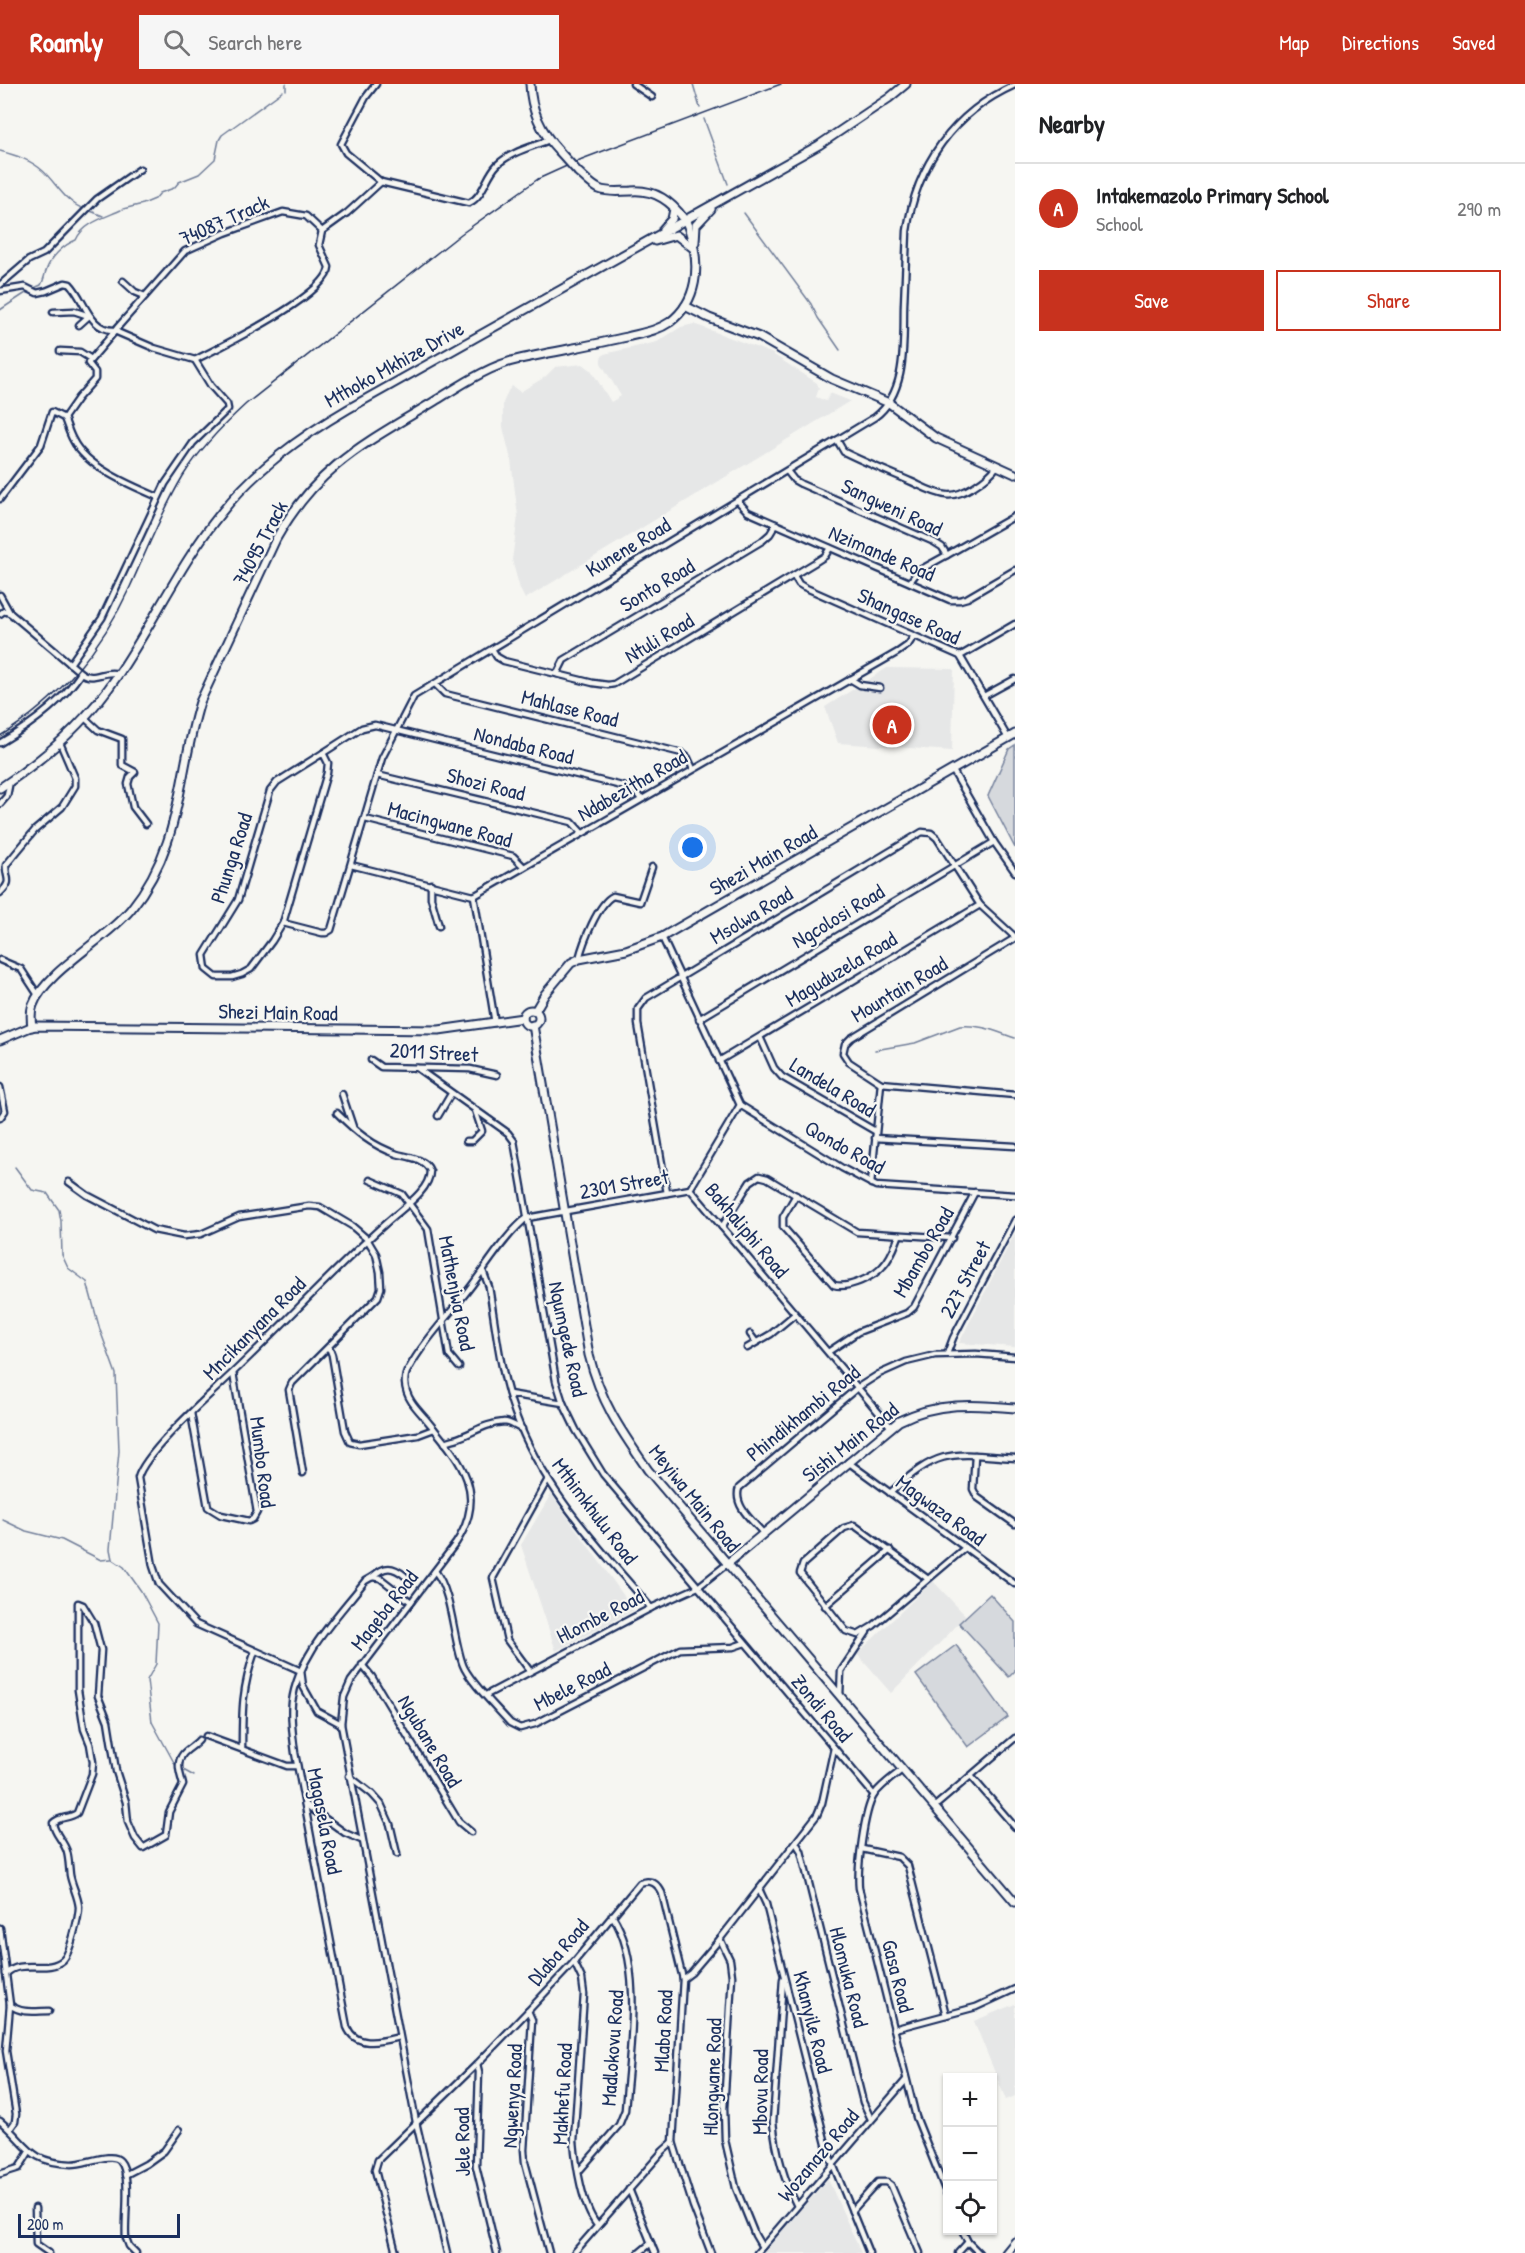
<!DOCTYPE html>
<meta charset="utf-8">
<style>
body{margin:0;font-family:"Patrick Hand",sans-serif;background:#f6f6f6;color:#202124}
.controls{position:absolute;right:18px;bottom:18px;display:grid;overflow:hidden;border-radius:0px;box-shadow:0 2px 4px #0004}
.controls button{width:54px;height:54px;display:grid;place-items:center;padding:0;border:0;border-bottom:2px solid #e0e0e0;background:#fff;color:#202124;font:30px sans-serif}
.scale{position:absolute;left:18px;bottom:15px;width:162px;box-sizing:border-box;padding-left:6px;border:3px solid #1b2f5e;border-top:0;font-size:16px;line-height:21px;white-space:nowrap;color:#1b2f5e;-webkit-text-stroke:4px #f6f6f2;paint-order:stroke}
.you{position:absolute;left:693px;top:764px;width:21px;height:21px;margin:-15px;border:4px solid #fff;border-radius:50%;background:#1a73e8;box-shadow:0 0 0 9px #1a73e833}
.badge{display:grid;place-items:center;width:39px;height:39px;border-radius:50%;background:#c8321e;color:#fff;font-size:20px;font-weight:700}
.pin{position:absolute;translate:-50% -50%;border:3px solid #fff;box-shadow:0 2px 6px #0006}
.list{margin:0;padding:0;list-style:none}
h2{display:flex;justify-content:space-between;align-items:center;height:78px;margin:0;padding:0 24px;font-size:26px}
h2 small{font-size:20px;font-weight:400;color:#757577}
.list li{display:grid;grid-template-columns:39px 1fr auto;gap:18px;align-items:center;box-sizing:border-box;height:90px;padding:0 24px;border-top:2px solid #e0e0e0}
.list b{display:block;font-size:22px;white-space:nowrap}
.list p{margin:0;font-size:20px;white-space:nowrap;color:#757577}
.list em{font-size:20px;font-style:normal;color:#757577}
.actions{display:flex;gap:12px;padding:18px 24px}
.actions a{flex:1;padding:14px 0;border:2px solid #c8321e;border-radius:0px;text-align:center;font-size:21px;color:#c8321e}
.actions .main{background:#c8321e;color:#fff}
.icon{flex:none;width:33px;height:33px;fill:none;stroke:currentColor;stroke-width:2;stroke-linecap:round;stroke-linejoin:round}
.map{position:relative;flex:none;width:1015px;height:2169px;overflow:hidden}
header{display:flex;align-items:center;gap:36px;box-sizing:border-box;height:84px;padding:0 30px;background:#c8321e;color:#fff}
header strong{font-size:28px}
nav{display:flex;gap:33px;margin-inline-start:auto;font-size:21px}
.search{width:420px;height:54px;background:#f6f6f6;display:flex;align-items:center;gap:15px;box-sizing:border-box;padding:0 21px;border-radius:0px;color:#757577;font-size:22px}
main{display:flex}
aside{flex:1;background:#fff}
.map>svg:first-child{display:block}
.built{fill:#e6e7e7}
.green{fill:#d6d9dd;stroke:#78849e;stroke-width:1.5}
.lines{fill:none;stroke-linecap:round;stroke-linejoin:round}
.stream{stroke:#717e99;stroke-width:1.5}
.street-casing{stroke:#1b2f5e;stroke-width:9}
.secondary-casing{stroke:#1b2f5e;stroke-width:11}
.street{stroke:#f6f6f2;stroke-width:4.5}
.secondary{stroke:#f6f6f2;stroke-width:7}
.rail{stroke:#1b2f5e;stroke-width:1.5}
.secondary-bridge-casing{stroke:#1b2f5e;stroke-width:11;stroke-linecap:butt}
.secondary-bridge{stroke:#f6f6f2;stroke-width:7}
.labels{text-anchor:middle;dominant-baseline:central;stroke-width:4.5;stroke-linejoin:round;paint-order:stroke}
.street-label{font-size:21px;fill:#1b2f5e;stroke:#f6f6f2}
</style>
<header>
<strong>Roamly</strong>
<div class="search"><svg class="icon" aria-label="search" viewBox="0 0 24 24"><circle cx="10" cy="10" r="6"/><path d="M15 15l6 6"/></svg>Search here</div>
<nav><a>Map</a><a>Directions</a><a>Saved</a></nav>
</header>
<main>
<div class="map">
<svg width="1015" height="2169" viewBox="0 0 1015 2169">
<rect width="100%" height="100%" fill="#f6f6f2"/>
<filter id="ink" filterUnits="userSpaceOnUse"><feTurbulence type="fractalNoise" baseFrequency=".0167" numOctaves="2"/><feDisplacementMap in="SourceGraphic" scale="12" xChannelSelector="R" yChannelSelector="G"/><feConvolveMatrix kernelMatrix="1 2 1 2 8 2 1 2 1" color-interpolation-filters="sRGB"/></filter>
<g filter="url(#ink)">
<g class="built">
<polygon points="694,240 771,269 817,299 819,304 816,313 826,317 830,309 850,317 525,515 520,505 512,476 518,432 511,376 503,343 503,319 508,307 512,302 520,308 545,293 555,283 583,280 591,286 611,318 621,312 601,279 601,274 604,270 657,258 681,243"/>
<polygon points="887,584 954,585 952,667 838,659 825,623"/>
<polygon points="1015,1149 1015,1263 959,1259"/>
<polygon points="551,1410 634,1526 556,1567 521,1461"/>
<polygon points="933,1497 966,1532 891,1609 857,1570"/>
<polygon points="1015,1920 1015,2012 1006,2016 974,1937"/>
<polygon points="828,2095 861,2169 763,2169"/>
</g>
<g class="green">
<polygon points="1015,661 1015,764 988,712 1009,665"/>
<polygon points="990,1510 1015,1538 1015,1587 1009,1593 959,1539"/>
<polygon points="956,1561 1008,1633 968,1663 916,1591"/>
</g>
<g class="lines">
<g class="stream">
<polyline points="693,0 700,24"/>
<polyline points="286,6 286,0"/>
<polyline points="704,35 728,100"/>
<path d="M 0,67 C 15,71 31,76 43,87 C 56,99 66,119 84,125"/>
<polyline points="123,125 143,120 155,115 160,109 174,104 179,98 199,90 215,75 219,56 222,51 283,7"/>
<polyline points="88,126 103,132"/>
<polyline points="744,129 811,220 818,234 840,266"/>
<path d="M 32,205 L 41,201 C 44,196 44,192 46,187 C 50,174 63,161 76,156 C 83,139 106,133 121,126"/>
<polyline points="0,226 29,207"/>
<path d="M 875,966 L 915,959 L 960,942 C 980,940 997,948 1015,954"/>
<polyline points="15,1083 32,1106 47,1109 59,1126 61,1137 62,1171 68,1184 87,1198 100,1246 116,1290 119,1367 110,1465 112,1475 124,1483 141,1507 158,1539 156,1580 147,1596 152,1638 176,1682 194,1692"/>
<polyline points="3,1436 26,1447 62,1456 101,1476 111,1475"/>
</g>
<g class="street-casing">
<g id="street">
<path d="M 376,0 L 366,13 L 341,60 L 346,69 L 381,98 L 469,119 C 483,113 486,92 497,81 C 510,68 532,63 549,56"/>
<polyline points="633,0 652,13"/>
<path d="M 283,128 L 306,132 L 322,147 L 319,161 L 329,183 C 328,211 220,263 195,276 L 154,264 L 117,248 L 117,244 L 185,167 L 225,149 Z"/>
<polyline points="322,147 347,129 381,98"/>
<polyline points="123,197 135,208 145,212"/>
<polyline points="0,201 29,176 44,169 97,115 140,85"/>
<path d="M 0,207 L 25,203 L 37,209 L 46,207 L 65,199 L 70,200 C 85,215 89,248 116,246"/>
<polyline points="53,228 74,227 89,232"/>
<polyline points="79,241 89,232"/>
<polyline points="60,267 80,268 91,275"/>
<path d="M 64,334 C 67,341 69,349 73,356 C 86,383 132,402 158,413"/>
<path d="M 837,356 L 844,368 C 866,379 889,388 912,398 C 923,403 935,410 947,411 C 962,413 989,394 997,382"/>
<polyline points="787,387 794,396 801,400 934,458 942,463 947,471 1015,432"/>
<polyline points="0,415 41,361 52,328 64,334 78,314 95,295 95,288 88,279 116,246"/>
<polyline points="738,417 748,428 950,516 960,516 967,514 1015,486"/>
<polyline points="794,492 799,500 804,503 960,572 1008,654"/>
<polyline points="910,498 918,487 947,471"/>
<path d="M 0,511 L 10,529 L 81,589 C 94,598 104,585 118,590"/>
<polyline points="0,530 4,527 10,529"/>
<polyline points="492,565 497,573 504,577 593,599 608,601 614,600 814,479 825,472 830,464"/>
<polyline points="960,572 1015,540"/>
<polyline points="70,580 102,534 165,400 193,359 228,325 227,320 211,302 195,276"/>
<polyline points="557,590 564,576 762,457 770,450 776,440"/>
<polyline points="850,595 860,601 880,604"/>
<polyline points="435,600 445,610 682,669 688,674 693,685"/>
<polyline points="984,612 1015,595"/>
<polyline points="85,634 98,646 122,655 122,681 135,688 130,693 128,700 133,723 146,740"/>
<path d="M 0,659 C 29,642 62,618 81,589"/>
<polygon points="323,669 328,679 327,689 283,839 272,857 251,885 242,890 232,893 216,893 206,885 204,871 238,816 270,707 277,698"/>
<polyline points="323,669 362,644 375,641 626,703 634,706 641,715"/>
<polyline points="953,687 994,758 1015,788"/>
<polyline points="377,691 572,738 582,749"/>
<polyline points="0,720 7,712 10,697"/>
<polyline points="365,735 513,772 524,783"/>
<polyline points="351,781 474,812"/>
<polyline points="431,800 431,814 439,842"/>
<path d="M 0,809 C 14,796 5,795 6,781 L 35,746 L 62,723 L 75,702 L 75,694 L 60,659"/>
<path d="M 283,839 L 322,849 L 326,849 L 331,846 L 382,674 L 414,612 L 875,333 C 908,308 903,258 904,221 C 905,196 906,172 907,147 C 916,81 954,28 1015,1"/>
<polyline points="662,853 740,1021 690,1105 890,1342"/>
<polyline points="1015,854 851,954 845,960 843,969 849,978 881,999 1015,1011"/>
<path d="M 579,875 C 583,859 598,819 613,812 L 640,818 L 652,783"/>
<polyline points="0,876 21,885 38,911"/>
<polyline points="699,935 994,758"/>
<polyline points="495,939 474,812 898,568 908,561 914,552"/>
<polyline points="760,953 774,984 782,993 875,1047"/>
<polyline points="371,976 381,983 470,985 497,991"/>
<polyline points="719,977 980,821"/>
<polyline points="417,984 508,1049 514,1057 556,1297 563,1319 576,1346 603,1390 874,1711"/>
<polyline points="0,1003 5,1027 0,1034"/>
<polyline points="342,1010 353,1043"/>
<polyline points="740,1021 842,1084 876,1102 1015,1111"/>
<path d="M 337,1029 C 355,1047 372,1062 397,1070 C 408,1073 425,1074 430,1087 C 430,1105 407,1121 394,1132 C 334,1184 281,1244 223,1298 C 203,1317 144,1370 138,1394 L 153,1482 L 159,1500 L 196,1540 L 301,1587 L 303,1602 L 317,1627 L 341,1640"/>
<polyline points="438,1032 451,1010"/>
<polyline points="875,1054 1015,1062"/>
<polyline points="466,1057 472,1057 482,1047 475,1026"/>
<polyline points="370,1096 402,1110 428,1145 449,1271 459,1283"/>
<polyline points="69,1098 87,1111 154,1146 184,1152 201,1150 239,1133 309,1122 320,1123 352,1142 367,1155 376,1170 380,1188 381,1204 378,1213 292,1299 289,1306 303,1389"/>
<polyline points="871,1100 881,999"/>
<polyline points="667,1109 638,940 638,925 646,914 922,748 931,749 937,754 980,821 1015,853"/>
<path d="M 796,1111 L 783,1133 L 783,1143 L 834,1201 C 848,1205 874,1193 883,1182 C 891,1174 895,1162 899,1152"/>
<polyline points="722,1143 750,1098 759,1092 767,1094 857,1148 952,1154"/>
<path d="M 483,1187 L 489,1203 C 496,1245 500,1289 515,1329 C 543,1406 599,1463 651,1524"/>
<polyline points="750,1250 756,1258"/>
<polyline points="329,1263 332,1271 345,1347 350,1358 359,1360 418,1351 434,1345"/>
<polyline points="747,1264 771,1250 795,1230"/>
<polyline points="828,1268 858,1248 907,1229 914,1223 975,1108"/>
<polyline points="947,1270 953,1254 1015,1136"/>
<polyline points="509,1310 563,1319"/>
<polyline points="191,1329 208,1423 221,1431 249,1437 253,1435 257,1428 233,1289"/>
<path d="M 445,1359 C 450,1355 453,1356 458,1354 C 474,1348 487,1339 504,1338 C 511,1338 515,1343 522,1345"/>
<polyline points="975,1371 973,1405 977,1413 1015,1440"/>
<polyline points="848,1378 1015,1500"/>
<path d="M 890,1409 C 940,1363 952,1369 1015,1374"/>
<path d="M 763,1449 C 753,1437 733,1422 739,1404 L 857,1304 L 879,1290 L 906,1278 L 935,1271 L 976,1270 L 1015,1273"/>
<path d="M 435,1487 C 452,1508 453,1555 463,1581 C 469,1597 498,1625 510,1639 L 520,1644 L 535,1640 L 680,1565 L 733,1563 L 745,1559"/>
<path d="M 372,1493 C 385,1481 393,1482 405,1492"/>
<polyline points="928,1495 854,1441 844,1444 803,1480 800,1489 846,1547 858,1551 873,1542 965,1464"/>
<polyline points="825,1522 890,1466"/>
<polyline points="362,1581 372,1593 459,1738 471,1748"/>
<polyline points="530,1587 507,1556 493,1494 547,1397"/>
<polyline points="486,1611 651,1524 698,1503 727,1480"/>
<polyline points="840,1612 841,1587 867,1548"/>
<polyline points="206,1652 287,1682 297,1682"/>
<path d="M 242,1665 C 242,1626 242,1604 255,1567"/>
<path d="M 902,1686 C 893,1693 881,1701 874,1711 C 864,1727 857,1785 859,1804 L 916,2033 L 948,2113"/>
<polyline points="349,1692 372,1710 381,1720 390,1740 397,1770"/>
<polyline points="971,1692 1015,1743"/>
<polyline points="305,1720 345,1749 361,1756"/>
<polyline points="934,1723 1015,1654"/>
<polyline points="796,1759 801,1767 863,2018 871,2035"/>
<polyline points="862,1765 899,1773 908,1782 946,1931"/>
<polyline points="759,1805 766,1820 828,2068 869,2169"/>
<polyline points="0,1844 10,1921 6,1967 16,2030 15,2038 10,2045"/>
<polyline points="720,1855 730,1876 732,1892 724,2024 725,2056 736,2104 755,2151 762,2163"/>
<path d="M 574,1878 L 582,1895 L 584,1910 L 574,2057 C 576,2081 582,2122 597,2141"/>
<path d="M 6,1890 C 21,1874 47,1890 63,1876 C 70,1870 79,1832 79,1823 C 78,1812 72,1802 70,1791 C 69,1783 69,1775 67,1768 C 64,1757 54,1750 53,1739 C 60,1732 69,1735 77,1729 L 92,1690 L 93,1678 L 90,1660 L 84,1645 L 78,1606 L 78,1519 L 83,1521 L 94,1539 L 101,1566 L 98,1612 L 108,1637 L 116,1687 L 126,1718 L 128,1738 L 135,1754 L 143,1764 L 166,1751 L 169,1728 L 183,1701 C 181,1691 175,1680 183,1670 C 187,1665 194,1662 199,1656"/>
<path d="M 783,1895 L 773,2038 C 776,2067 784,2096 797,2122"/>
<path d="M 10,1921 C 22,1930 35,1927 49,1927"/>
<polyline points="528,1927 532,1936 524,2066 525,2078 549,2169"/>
<polyline points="894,1945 976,1923 1015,1905"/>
<path d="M 399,1953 C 382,1957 356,1965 347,1943 L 295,1669 C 293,1652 290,1635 292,1618 C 298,1571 338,1532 365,1497 L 372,1493 L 380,1494 L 411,1518"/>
<polyline points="477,1980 479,1988 476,2082 497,2169"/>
<path d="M 0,2037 C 29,2061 27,2078 71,2080 C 84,2081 112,2067 120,2077 C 132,2090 124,2136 126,2154 L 129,2162 L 136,2169"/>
<path d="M 579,2087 L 619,2041 L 625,2026 C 629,1970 645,1881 612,1831"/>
<polyline points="0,2090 19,2084 29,2068"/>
<polyline points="125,2091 146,2080 164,2067 179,2046"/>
<polyline points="629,2105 655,2169"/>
<polyline points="35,2124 36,2160 49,2169"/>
<polyline points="852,2127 878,2098 887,2098 891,2101 920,2169"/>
<polyline points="962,2146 968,2158 979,2169"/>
<path d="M 396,2169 L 375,2086 L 378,2076 L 477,1980 L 528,1927 L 574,1878 L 640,1799 C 651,1795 657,1799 662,1809 L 683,1895"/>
<path d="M 447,2169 L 416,2038 L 341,1640 L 344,1613 L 351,1597 L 456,1459 C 490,1407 458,1374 425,1334 C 416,1324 406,1314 405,1299 C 405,1295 405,1290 408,1286 C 423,1258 449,1231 469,1205 C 486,1183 502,1156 523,1137 L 527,1134 L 690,1105"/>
<polyline points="574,2169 663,2067 673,2058"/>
<polyline points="639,2169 651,2159"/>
<polyline points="711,2169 693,2122 673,2058 683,1895 691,1889 720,1855 817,1731 822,1719 834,1664"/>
<polyline points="757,2169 906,1996"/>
<polyline points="958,2169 968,2158"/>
</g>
</g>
<g class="secondary-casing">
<g id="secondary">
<path d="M 530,0 C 531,27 541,48 559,67"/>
<polyline points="663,145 672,135 674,125"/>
<polyline points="655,157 676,151 693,164"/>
<polyline points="695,158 696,141 711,125"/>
<polyline points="685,222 709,234 759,253 832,295 889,319 936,354 1015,390"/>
<path d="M 0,704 C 46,674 87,637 118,591 C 154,538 181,478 221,429 C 256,385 300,353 348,325 L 819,61 L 889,14 L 906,0"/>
<circle cx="531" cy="934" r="8"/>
<polyline points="535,927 545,910 571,879 579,875 626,866 662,853 1015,650"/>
<path d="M 533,941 L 589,1271 C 601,1319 621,1347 648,1386 L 1015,1818"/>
<path d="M 32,943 C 31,936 30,928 33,921 C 45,888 107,855 131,825 C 183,761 177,692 200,618 L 276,455 C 318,381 366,359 435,317 C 461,301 490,281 520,275 C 556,267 592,261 627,253 C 642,249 657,247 670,238 C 698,217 700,182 691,152 C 689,146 688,139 684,135 C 671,117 653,105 631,107 C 620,107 609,109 599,105 C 591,101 585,94 578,88"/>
<polyline points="0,956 33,942 439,946 523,934"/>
<path d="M 727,1480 L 899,1337 C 937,1318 974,1320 1015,1324"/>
<polyline points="1006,2169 1015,2158"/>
</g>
</g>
<use href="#street" class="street"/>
<use href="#secondary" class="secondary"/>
<path class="rail" d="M 0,652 C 58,617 102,564 130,503 C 147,466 162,427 183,392 C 200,365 222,342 246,320 L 461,150 L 538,95 L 582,75 L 781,0"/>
<g class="secondary-bridge-casing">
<polyline id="secondary-bridge" points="559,67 578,88"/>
</g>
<use href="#secondary-bridge" class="secondary-bridge"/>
</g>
</g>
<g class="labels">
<g class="street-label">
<text transform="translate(224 136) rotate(-24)">74087 Track</text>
<text transform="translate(394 280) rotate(-29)">Mthoko Mkhize Drive</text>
<text transform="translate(892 423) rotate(25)">Sangweni Road</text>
<text transform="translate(260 459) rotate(-62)">74095 Track</text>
<text transform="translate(628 463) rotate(-31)">Kunene Road</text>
<text transform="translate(882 469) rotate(23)">Nzimande Road</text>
<text transform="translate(657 501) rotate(-31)">Sonto Road</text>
<text transform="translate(909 532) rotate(24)">Shangase Road</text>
<text transform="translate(659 554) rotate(-31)">Ntuli Road</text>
<text transform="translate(570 624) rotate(14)">Mahlase Road</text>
<text transform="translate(524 661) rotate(14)">Nondaba Road</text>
<text transform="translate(486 700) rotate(14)">Shozi Road</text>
<text transform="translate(632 701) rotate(-30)">Ndabezitha Road</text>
<text transform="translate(450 740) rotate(15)">Macingwane Road</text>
<text transform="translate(231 774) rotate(-72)">Phunga Road</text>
<text transform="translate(763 776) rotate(-30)">Shezi Main Road</text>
<text transform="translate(751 831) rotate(-31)">Msolwa Road</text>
<text transform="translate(838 832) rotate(-31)">Ngcolosi Road</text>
<text transform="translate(841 885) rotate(-31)">Maguduzela Road</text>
<text transform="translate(899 905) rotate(-31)">Mountain Road</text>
<text transform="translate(278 928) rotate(1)">Shezi Main Road</text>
<text transform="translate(434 968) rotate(3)">2011 Street</text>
<text transform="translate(833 1003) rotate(31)">Landela Road</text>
<text transform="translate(845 1063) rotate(29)">Qondo Road</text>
<text transform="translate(624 1100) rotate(-10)">2301 Street</text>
<text transform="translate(747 1146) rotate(50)">Bakhaliphi Road</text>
<text transform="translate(923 1168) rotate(-60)">Mbambo Road</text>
<text transform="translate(965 1195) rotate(-62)">227 Street</text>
<text transform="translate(457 1209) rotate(79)">Mathenjwa Road</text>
<text transform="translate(254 1244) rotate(-45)">Mncikanyana Road</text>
<text transform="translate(568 1255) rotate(78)">Nqumgede Road</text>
<text transform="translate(803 1329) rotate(-39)">Phindikhambi Road</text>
<text transform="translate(850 1358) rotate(-38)">Sishi Main Road</text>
<text transform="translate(263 1378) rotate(83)">Mumbo Road</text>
<text transform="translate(695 1414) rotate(51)">Meyiwa Main Road</text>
<text transform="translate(941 1426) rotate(36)">Magwaza Road</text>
<text transform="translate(595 1427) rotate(53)">Mthimkhulu Road</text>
<text transform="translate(384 1526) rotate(-52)">Mageba Road</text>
<text transform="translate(600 1532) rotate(-27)">Hlombe Road</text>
<text transform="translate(572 1602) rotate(-27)">Mbele Road</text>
<text transform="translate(822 1624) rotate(50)">Zondi Road</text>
<text transform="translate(430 1657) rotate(59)">Ngubane Road</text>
<text transform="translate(325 1737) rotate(79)">Magasela Road</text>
<text transform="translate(558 1868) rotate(-49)">Dlaba Road</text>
<text transform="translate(898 1892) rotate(76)">Gasa Road</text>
<text transform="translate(849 1893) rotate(76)">Hlomuka Road</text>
<text transform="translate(813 1938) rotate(76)">Khanyile Road</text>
<text transform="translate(663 1947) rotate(-87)">Mlaba Road</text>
<text transform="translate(612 1964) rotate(-86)">Madlokovu Road</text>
<text transform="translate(712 1993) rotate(-88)">Hlongwane Road</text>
<text transform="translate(760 2008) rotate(-89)">Mbovu Road</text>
<text transform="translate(562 2010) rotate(-87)">Makhefu Road</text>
<text transform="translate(512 2012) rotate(-87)">Ngwenya Road</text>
<text transform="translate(462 2058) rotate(-91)">Jele Road</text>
<text transform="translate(818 2071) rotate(-50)">Wozanazo Road</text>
</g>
</g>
</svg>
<div class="controls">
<button>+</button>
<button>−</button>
<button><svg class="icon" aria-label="locate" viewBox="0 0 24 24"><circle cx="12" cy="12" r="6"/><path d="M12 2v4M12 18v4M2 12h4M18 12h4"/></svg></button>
</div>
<div class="scale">200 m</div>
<div class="you"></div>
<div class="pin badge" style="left:892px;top:641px">A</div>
</div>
<aside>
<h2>Nearby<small></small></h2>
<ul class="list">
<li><span class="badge">A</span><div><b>Intakemazolo Primary School</b><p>School</p></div><em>290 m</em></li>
</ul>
<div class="actions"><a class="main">Save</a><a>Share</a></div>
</aside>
</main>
